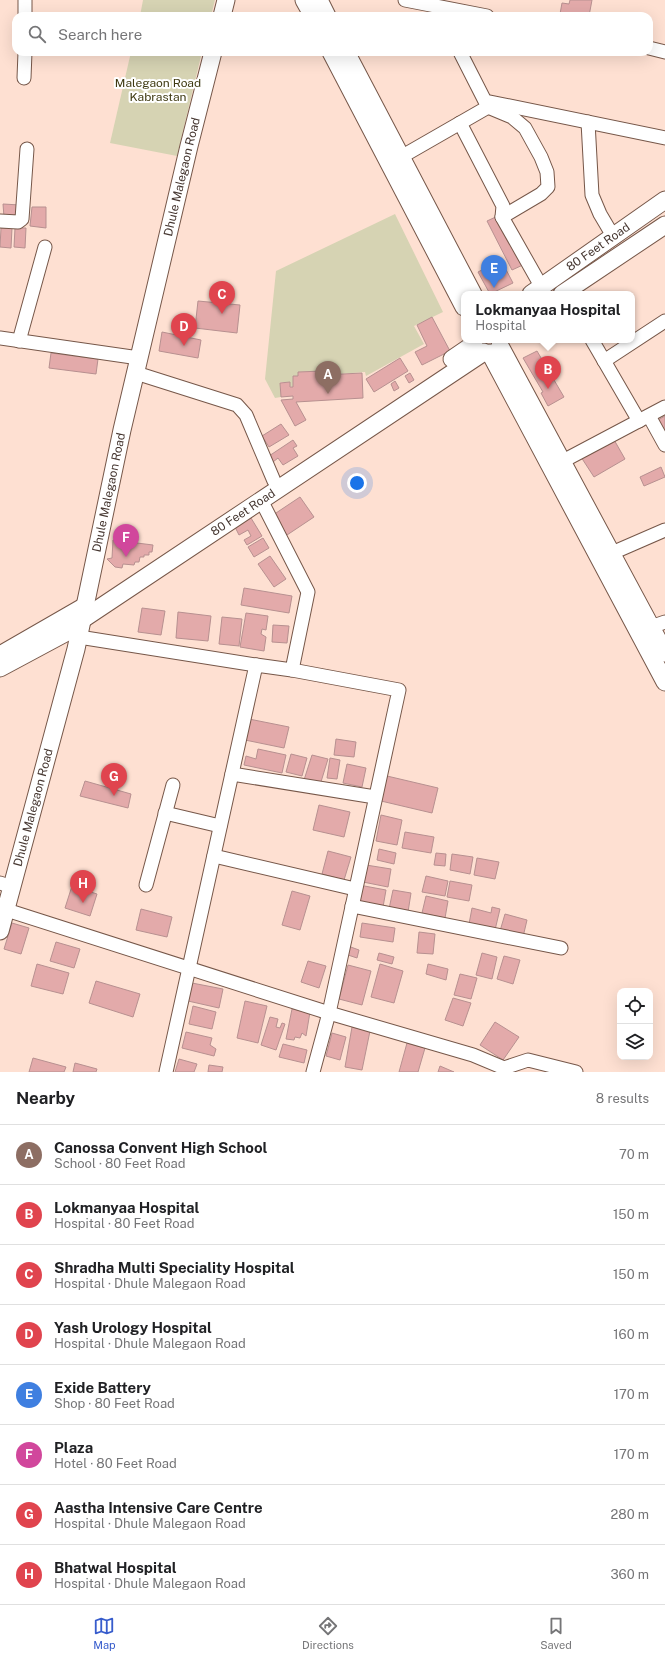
<!DOCTYPE html>
<meta charset="utf-8">
<style>
body{margin:0;font-family:"Public Sans",sans-serif;background:#f2f2f2;color:#202124}
.controls{position:absolute;right:12px;bottom:12px;display:grid;overflow:hidden;border-radius:8px;box-shadow:0 4px 16px #0002}
.controls button{width:36px;height:36px;display:grid;place-items:center;padding:0;border:0;border-bottom:1px solid #e0e0e0;background:#fff;color:#202124;font:20px sans-serif}
.you{position:absolute;left:357px;top:483px;width:14px;height:14px;margin:-10px;border:3px solid #fff;border-radius:50%;background:#1a73e8;box-shadow:0 0 0 6px #1a73e833}
.badge{display:grid;place-items:center;width:26px;height:26px;border-radius:50%;background:#375ccc;color:#fff;font-size:13px;font-weight:700}
.pin{position:absolute;translate:-50% -33px;filter:drop-shadow(0 1px 2px #0008)}
.pin::after{content:'';position:absolute;top:21px;width:14px;height:12px;background:inherit;clip-path:polygon(0 0,100% 0,50% 100%)}
.popup{position:absolute;left:461px;top:291px;width:174px;height:52px;box-sizing:border-box;display:grid;place-content:center;border-radius:8px;background:#fff;filter:drop-shadow(0 1px 3px #0005);font-size:13px;white-space:nowrap;color:#757577}
.popup b{font-size:15px;color:#202124}
.popup::after{content:'';position:absolute;left:50%;top:100%;margin-left:-8px;border:8px solid transparent;border-top-color:#fff}
.list{margin:0;padding:0;list-style:none}
h2{display:flex;justify-content:space-between;align-items:center;height:52px;margin:0;padding:0 16px;font-size:17px}
h2 small{font-size:13px;font-weight:400;color:#757577}
.list li{display:grid;grid-template-columns:26px 1fr auto;gap:12px;align-items:center;box-sizing:border-box;height:60px;padding:0 16px;border-top:1px solid #e0e0e0}
.list b{display:block;font-size:15px;white-space:nowrap}
.list p{margin:0;font-size:13px;white-space:nowrap;color:#757577}
.list em{font-size:13px;font-style:normal;color:#757577}
.icon{flex:none;width:22px;height:22px;fill:none;stroke:currentColor;stroke-width:2;stroke-linecap:round;stroke-linejoin:round}
.map{position:relative;flex:none;width:665px;height:1072px;overflow:hidden}
.search{position:absolute;background:#fff;box-shadow:0 4px 16px #0002;left:12px;right:12px;top:12px;height:44px;display:flex;align-items:center;gap:10px;box-sizing:border-box;padding:0 14px;border-radius:12px;color:#757577;font-size:15px}
.sheet{height:532px;background:#fff}
nav{display:flex;justify-content:space-around;align-items:center;box-sizing:border-box;height:56px;border-top:1px solid #e0e0e0;background:#fff;font-size:11px;color:#757577}
nav a{display:grid;justify-items:center;gap:2px}
nav .on{color:#375ccc}
.map>svg:first-child{display:block}
.green{fill:#d6d3b3}
.building{fill:#e3aaaa;stroke:#b79090}
.lines{fill:none;stroke-linecap:round;stroke-linejoin:round}
.minor-casing{stroke:#765749;stroke-width:15}
.major-casing{stroke:#765749;stroke-width:19}
.minor{stroke:#fff;stroke-width:13}
.major{stroke:#fff;stroke-width:17}
.labels{text-anchor:middle;dominant-baseline:central;stroke-width:4;stroke-linejoin:round;paint-order:stroke}
.park-label{font-size:12px;fill:#3e3911;stroke:#fff}
.street-label{font-size:12px;fill:#463731;stroke:#fff}
</style>
<div class="map">
<svg width="665" height="1072" viewBox="0 0 665 1072">
<rect width="100%" height="100%" fill="#fee0d2"/>
<g class="green">
<polygon points="143,0 215,0 211,16 140,16"/>
<polygon points="131,52 202,52 177,156 110,143"/>
<polygon points="395,214 443,312 414,326 424,344 366,376 365,372 326,375 323,371 298,372 298,376 293,376 293,387 290,386 290,382 280,382 281,397 275,398 265,379 276,271"/>
</g>
<g class="building">
<polygon points="570,0 592,0 589,16 560,14 562,3 569,4"/>
<polygon points="3,204 20,205 19,218 4,217"/>
<polygon points="32,207 46,207 46,228 30,226"/>
<polygon points="500,215 525,264 512,270 487,221"/>
<polygon points="1,228 12,228 11,248 0,247"/>
<polygon points="15,228 26,228 25,248 14,247"/>
<polygon points="501,260 513,283 490,294 478,272"/>
<polygon points="198,301 240,305 237,333 195,328"/>
<polygon points="432,317 450,351 422,365 415,352 427,346 417,325"/>
<polygon points="162,332 201,340 198,358 159,351"/>
<polygon points="537,351 564,397 548,406 541,393 543,392 523,358"/>
<polygon points="51,353 98,359 96,374 49,368"/>
<polygon points="400,358 408,371 374,392 366,379"/>
<polygon points="323,371 324,375 362,373 363,398 296,402 306,420 295,426 281,400 293,399 293,396 281,397 280,383 290,382 290,387 293,387 293,376 298,376 298,372"/>
<polygon points="410,373 414,380 409,383 405,376"/>
<polygon points="395,381 399,388 394,391 391,384"/>
<polygon points="665,416 665,434 658,420"/>
<polygon points="281,424 289,435 269,447 262,436"/>
<polygon points="613,438 625,459 594,477 581,457"/>
<polygon points="293,440 297,446 293,448 298,456 283,465 278,458 273,462 269,456"/>
<polygon points="661,467 665,477 644,486 640,477"/>
<polygon points="300,497 314,517 287,535 273,515"/>
<polygon points="251,518 262,536 247,545 244,540 251,536 248,530 239,535 235,527"/>
<polygon points="263,538 269,548 254,557 248,547"/>
<polygon points="113,540 153,545 152,552 149,552 149,555 144,555 144,557 140,557 139,562 135,562 134,565 123,564 122,568 115,567 107,559 112,558"/>
<polygon points="270,556 286,579 274,587 258,564"/>
<polygon points="244,588 292,596 289,613 241,605"/>
<polygon points="142,608 165,611 161,635 138,632"/>
<polygon points="178,612 211,616 208,641 176,638"/>
<polygon points="246,613 268,616 266,630 262,629 261,634 266,637 264,651 240,647"/>
<polygon points="222,617 242,619 239,646 219,644"/>
<polygon points="273,625 289,626 287,643 272,642"/>
<polygon points="249,719 289,727 284,748 245,740"/>
<polygon points="336,739 356,742 354,757 334,755"/>
<polygon points="258,749 286,755 282,773 244,765 246,756 256,759"/>
<polygon points="291,754 307,758 302,776 286,772"/>
<polygon points="312,755 328,759 320,785 304,780"/>
<polygon points="330,758 340,760 337,779 327,778"/>
<polygon points="347,764 366,768 362,787 343,783"/>
<polygon points="387,776 438,788 432,813 381,801"/>
<polygon points="85,781 131,794 128,808 80,796"/>
<polygon points="319,805 350,812 344,837 313,830"/>
<polygon points="381,815 402,820 397,845 376,841"/>
<polygon points="405,832 434,837 431,853 402,848"/>
<polygon points="379,849 396,853 394,864 377,860"/>
<polygon points="328,851 351,857 344,880 322,874"/>
<polygon points="436,853 446,854 445,866 434,865"/>
<polygon points="452,854 473,857 470,874 450,870"/>
<polygon points="477,858 499,862 495,879 474,875"/>
<polygon points="366,865 391,869 388,887 363,882"/>
<polygon points="426,876 448,881 445,896 422,892"/>
<polygon points="450,881 472,885 469,901 447,897"/>
<polygon points="359,885 386,890 383,907 356,903"/>
<polygon points="72,886 97,894 90,916 65,908"/>
<polygon points="393,890 411,893 408,912 389,909"/>
<polygon points="292,891 310,896 300,930 282,925"/>
<polygon points="426,896 448,901 445,918 422,913"/>
<polygon points="492,907 500,909 495,930 469,924 472,908 491,913"/>
<polygon points="141,909 172,917 167,937 136,930"/>
<polygon points="505,914 527,920 523,937 500,931"/>
<polygon points="12,923 29,928 21,954 4,949"/>
<polygon points="362,923 395,928 393,942 360,937"/>
<polygon points="419,932 435,934 433,954 417,953"/>
<polygon points="56,942 80,949 74,968 50,961"/>
<polygon points="348,946 359,950 357,958 345,954"/>
<polygon points="379,953 394,957 392,964 377,960"/>
<polygon points="482,953 497,957 492,979 476,975"/>
<polygon points="504,956 520,960 513,984 497,979"/>
<polygon points="308,961 326,966 319,988 301,982"/>
<polygon points="37,964 69,973 63,994 31,986"/>
<polygon points="380,964 403,971 394,1003 371,997"/>
<polygon points="428,964 448,969 446,980 426,974"/>
<polygon points="348,965 371,971 362,1005 339,999"/>
<polygon points="460,974 477,978 471,999 454,995"/>
<polygon points="96,981 140,994 133,1017 89,1003"/>
<polygon points="192,983 223,989 219,1008 188,1001"/>
<polygon points="453,998 471,1003 463,1026 445,1020"/>
<polygon points="245,1001 267,1006 258,1043 237,1038"/>
<polygon points="193,1006 216,1012 212,1029 189,1024"/>
<polygon points="292,1009 310,1012 306,1036 302,1033 300,1038 295,1037 294,1040 286,1039"/>
<polygon points="270,1017 278,1019 276,1027 280,1028 282,1023 285,1024 276,1050 261,1045"/>
<polygon points="495,1022 519,1037 503,1060 480,1045"/>
<polygon points="352,1027 370,1031 362,1070 345,1067"/>
<polygon points="186,1032 212,1038 210,1045 216,1049 214,1056 182,1048"/>
<polygon points="332,1033 346,1037 340,1060 326,1056"/>
<polygon points="407,1043 425,1048 418,1072 399,1072"/>
<polygon points="283,1044 307,1050 304,1063 279,1057"/>
<polygon points="33,1058 66,1067 64,1072 29,1072"/>
<polygon points="179,1059 197,1064 194,1072 175,1072"/>
<polygon points="75,1063 97,1069 96,1072 73,1072"/>
<polygon points="209,1065 223,1067 222,1072 208,1072"/>
<polygon points="440,1066 454,1072 438,1072"/>
</g>
<g class="lines">
<g class="minor-casing">
<g id="minor">
<polyline points="405,0 487,16"/>
<polyline points="25,16 25,0"/>
<polyline points="649,48 665,52"/>
<polyline points="24,78 25,52"/>
<polyline points="490,102 665,138"/>
<polyline points="488,107 512,117 525,128 541,157 547,172 548,187 541,194 502,217 541,286"/>
<polyline points="588,122 592,195 600,214 613,236"/>
<polyline points="460,123 503,206 502,217"/>
<polyline points="394,161 488,107 460,52"/>
<polyline points="0,221 18,222 22,219 27,149"/>
<polyline points="0,338 139,358"/>
<polyline points="592,340 639,421"/>
<polyline points="19,341 45,247"/>
<polyline points="604,361 665,321"/>
<polyline points="136,373 237,405 246,415 274,481"/>
<polyline points="649,416 665,445"/>
<polyline points="563,461 665,407"/>
<polyline points="612,553 665,530"/>
<polyline points="642,630 665,622"/>
<polyline points="79,637 256,665"/>
<polyline points="292,670 399,690 329,1013 313,1072"/>
<polyline points="232,774 375,797"/>
<polyline points="165,813 220,826"/>
<polyline points="214,856 355,889"/>
<polyline points="0,883 3,884"/>
<polyline points="146,885 173,785"/>
<polyline points="352,906 561,948"/>
<polyline points="0,908 329,1013 473,1055 504,1068 528,1060 576,1072"/>
<polyline points="166,1072 256,665 292,670 308,592 261,500"/>
</g>
</g>
<g class="major-casing">
<g id="major">
<polyline points="304,0 313,16"/>
<polyline points="319,0 327,16"/>
<polyline points="222,16 226,0"/>
<polyline points="331,52 464,307"/>
<polyline points="346,52 473,294"/>
<path id="s1" d="M 531,294 L 665,200"/>
<polyline points="562,294 665,225"/>
<polyline points="500,346 665,653"/>
<polyline points="490,353 665,682"/>
<polyline points="452,359 474,344"/>
<polyline points="0,655 85,606"/>
<path id="s2" d="M 0,668 L 69,631 L 83,619 L 484,352"/>
<path id="s3" d="M 0,931 L 76,649 L 122,430 L 189,146 L 213,52"/>
</g>
</g>
<use href="#minor" class="minor"/>
<use href="#major" class="major"/>
</g>
<g class="labels">
<g class="park-label">
<text x="158" y="83">Malegaon Road<tspan x="158" dy="14">Kabrastan</tspan></text>
</g>
<g class="street-label">
<text stroke="none"><textPath href="#s3" startOffset="776">Dhule Malegaon Road</textPath></text>
<text stroke="none"><textPath href="#s1" startOffset="82">80 Feet Road</textPath></text>
<text stroke="none"><textPath href="#s3" startOffset="452">Dhule Malegaon Road</textPath></text>
<text stroke="none"><textPath href="#s2" startOffset="289">80 Feet Road</textPath></text>
<text stroke="none"><textPath href="#s3" startOffset="128">Dhule Malegaon Road</textPath></text>
</g>
</g>
</svg>
<div class="controls">
<button><svg class="icon" aria-label="locate" viewBox="0 0 24 24"><circle cx="12" cy="12" r="6"/><path d="M12 2v4M12 18v4M2 12h4M18 12h4"/></svg></button>
<button><svg class="icon" aria-label="layers" viewBox="0 0 24 24"><path d="M12 4l9 5-9 5-9-5zM3 14l9 5 9-5"/></svg></button>
</div>
<div class="you"></div>
<div class="pin badge" style="left:328px;top:394px;background:#8d6e63">A</div>
<div class="pin badge" style="left:548px;top:389px;background:#e0444e">B</div>
<div class="popup"><b>Lokmanyaa Hospital</b>Hospital</div>
<div class="pin badge" style="left:222px;top:314px;background:#e0444e">C</div>
<div class="pin badge" style="left:184px;top:346px;background:#e0444e">D</div>
<div class="pin badge" style="left:494px;top:288px;background:#3f7fe0">E</div>
<div class="pin badge" style="left:126px;top:557px;background:#d1479c">F</div>
<div class="pin badge" style="left:114px;top:796px;background:#e0444e">G</div>
<div class="pin badge" style="left:83px;top:903px;background:#e0444e">H</div>
<div class="search"><svg class="icon" aria-label="search" viewBox="0 0 24 24"><circle cx="10" cy="10" r="6"/><path d="M15 15l6 6"/></svg>Search here</div>
</div>
<section class="sheet">
<h2>Nearby<small>8 results</small></h2>
<ul class="list">
<li><span class="badge" style="background:#8d6e63">A</span><div><b>Canossa Convent High School</b><p>School · 80 Feet Road</p></div><em>70 m</em></li>
<li><span class="badge" style="background:#e0444e">B</span><div><b>Lokmanyaa Hospital</b><p>Hospital · 80 Feet Road</p></div><em>150 m</em></li>
<li><span class="badge" style="background:#e0444e">C</span><div><b>Shradha Multi Speciality Hospital</b><p>Hospital · Dhule Malegaon Road</p></div><em>150 m</em></li>
<li><span class="badge" style="background:#e0444e">D</span><div><b>Yash Urology Hospital</b><p>Hospital · Dhule Malegaon Road</p></div><em>160 m</em></li>
<li><span class="badge" style="background:#3f7fe0">E</span><div><b>Exide Battery</b><p>Shop · 80 Feet Road</p></div><em>170 m</em></li>
<li><span class="badge" style="background:#d1479c">F</span><div><b>Plaza</b><p>Hotel · 80 Feet Road</p></div><em>170 m</em></li>
<li><span class="badge" style="background:#e0444e">G</span><div><b>Aastha Intensive Care Centre</b><p>Hospital · Dhule Malegaon Road</p></div><em>280 m</em></li>
<li><span class="badge" style="background:#e0444e">H</span><div><b>Bhatwal Hospital</b><p>Hospital · Dhule Malegaon Road</p></div><em>360 m</em></li>
</ul>
</section>
<nav>
<a class="on"><svg class="icon" aria-label="map" viewBox="0 0 24 24"><path d="M3 6l6-2 6 2 6-2v14l-6 2-6-2-6 2zM9 4v14M15 6v14"/></svg>Map</a>
<a><svg class="icon" aria-label="directions" viewBox="0 0 24 24"><path d="M12 3l9 9-9 9-9-9zM9 14v-3h6M13 9l2 2-2 2"/></svg>Directions</a>
<a><svg class="icon" aria-label="saved" viewBox="0 0 24 24"><path d="M7 4h10v16l-5-4-5 4z"/></svg>Saved</a>
</nav>
